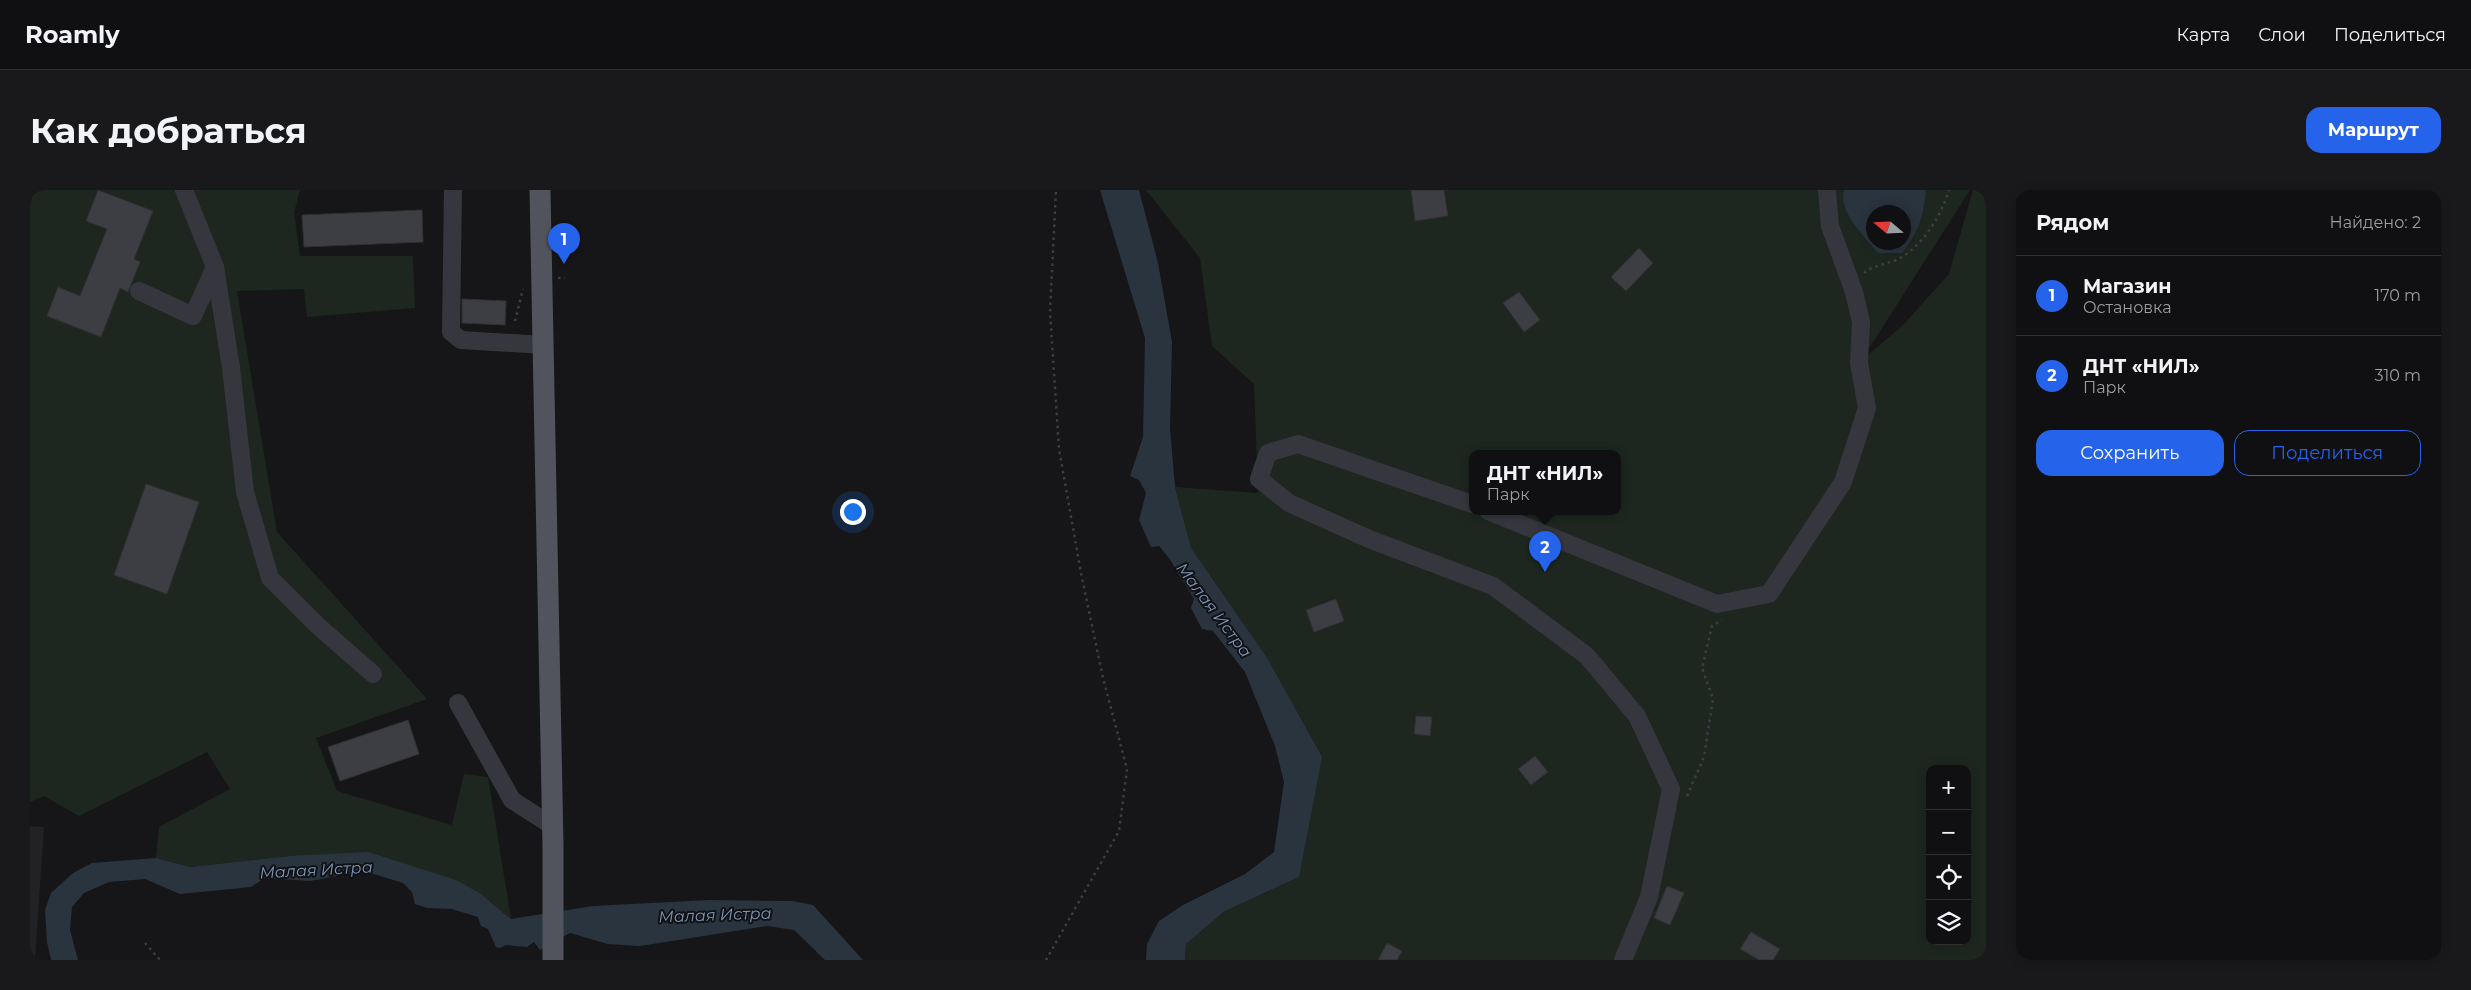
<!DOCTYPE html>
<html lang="ru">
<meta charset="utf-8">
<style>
body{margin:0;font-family:Montserrat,sans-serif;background:#19191b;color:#f1f3f6}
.controls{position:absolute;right:15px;bottom:15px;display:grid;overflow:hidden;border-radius:10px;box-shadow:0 2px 12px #0003}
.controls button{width:45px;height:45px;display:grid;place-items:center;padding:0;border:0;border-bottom:1px solid #303032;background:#101012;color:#f1f3f6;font:25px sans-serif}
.compass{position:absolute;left:1836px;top:15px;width:45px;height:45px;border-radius:50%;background:#101012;box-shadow:0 2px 12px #0003;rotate:289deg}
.you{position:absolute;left:822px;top:321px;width:18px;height:18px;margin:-12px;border:4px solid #fff;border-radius:50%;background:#1a73e8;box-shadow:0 0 0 8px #1a73e833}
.badge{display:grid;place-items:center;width:32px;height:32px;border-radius:50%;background:#2563eb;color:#fff;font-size:16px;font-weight:700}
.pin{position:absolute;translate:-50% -41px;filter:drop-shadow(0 1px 2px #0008)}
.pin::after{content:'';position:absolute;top:26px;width:18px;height:15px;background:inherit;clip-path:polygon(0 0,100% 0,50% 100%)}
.popup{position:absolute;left:1439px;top:260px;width:152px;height:65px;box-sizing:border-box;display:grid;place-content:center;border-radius:10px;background:#101012;filter:drop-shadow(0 1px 4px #0005);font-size:16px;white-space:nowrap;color:#9c9d9f}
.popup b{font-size:19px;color:#f1f3f6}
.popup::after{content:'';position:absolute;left:50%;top:100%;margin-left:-10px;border:10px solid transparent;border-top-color:#101012}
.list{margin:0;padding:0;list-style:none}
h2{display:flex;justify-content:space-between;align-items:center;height:65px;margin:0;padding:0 20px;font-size:21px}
h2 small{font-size:16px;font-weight:400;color:#9c9d9f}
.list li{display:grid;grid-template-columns:32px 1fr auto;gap:15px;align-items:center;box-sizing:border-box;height:80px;padding:0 20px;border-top:1px solid #303032}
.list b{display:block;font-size:19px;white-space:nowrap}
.list p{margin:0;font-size:16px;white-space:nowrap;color:#9c9d9f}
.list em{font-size:16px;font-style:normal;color:#9c9d9f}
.actions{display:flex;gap:10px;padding:15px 20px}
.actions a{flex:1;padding:11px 0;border:1px solid #2563eb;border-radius:15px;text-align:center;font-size:18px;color:#2563eb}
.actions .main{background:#2563eb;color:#fff}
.icon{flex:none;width:28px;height:28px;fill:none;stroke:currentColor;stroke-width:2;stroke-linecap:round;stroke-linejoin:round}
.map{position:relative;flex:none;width:1956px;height:770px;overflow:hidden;border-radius:15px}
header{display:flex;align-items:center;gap:30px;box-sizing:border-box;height:70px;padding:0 25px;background:#101012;border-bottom:1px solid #303032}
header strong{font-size:24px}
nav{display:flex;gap:28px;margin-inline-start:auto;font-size:18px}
.intro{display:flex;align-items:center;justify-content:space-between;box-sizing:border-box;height:120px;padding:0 30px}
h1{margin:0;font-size:35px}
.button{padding:12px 22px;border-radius:15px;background:#2563eb;color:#fff;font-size:18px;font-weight:700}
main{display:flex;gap:30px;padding:0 30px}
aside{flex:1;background:#101012;border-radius:15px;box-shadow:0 2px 12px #0003}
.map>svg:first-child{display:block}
.built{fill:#222225}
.green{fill:#1d271f;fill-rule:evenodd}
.water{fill:#2a343e;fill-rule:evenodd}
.building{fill:#3d3e43;stroke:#303034}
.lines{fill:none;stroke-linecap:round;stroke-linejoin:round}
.path{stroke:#3c3e45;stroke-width:2.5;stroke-dasharray:2.5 4;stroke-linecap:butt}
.minor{stroke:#36373e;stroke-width:18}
.major{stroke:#52545d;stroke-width:21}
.labels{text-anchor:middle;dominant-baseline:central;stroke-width:4;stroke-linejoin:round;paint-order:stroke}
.water-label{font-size:16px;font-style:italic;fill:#7a96b8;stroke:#111113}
</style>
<header>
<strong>Roamly</strong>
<nav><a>Карта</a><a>Слои</a><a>Поделиться</a></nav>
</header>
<div class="intro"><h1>Как добраться</h1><a class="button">Маршрут</a></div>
<main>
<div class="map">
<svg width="1956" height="770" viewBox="0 0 1956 770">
<rect width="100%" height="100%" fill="#161618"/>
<polygon class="built" points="0,636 14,637 5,770 0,770"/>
<g class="green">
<polygon points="0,0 270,0 264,23 270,66 383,66 385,118 277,127 274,99 207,101 247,342 397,509 286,548 307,601 422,635 434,584 458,587 481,729 451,704 260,666 160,677 126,668 129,637 200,599 177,562 49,626 14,606 0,612"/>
<path d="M 1116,0 L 1940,0 L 1831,171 L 1872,136 L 1919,84 L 1943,0 L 1956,0 L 1956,770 L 1155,770 L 1156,754 L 1195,721 L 1269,687 L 1236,466 L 1161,358 L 1145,297 L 1228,303 L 1224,194 L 1182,156 L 1170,68 ZM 1844,22 L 1874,22 L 1874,52 L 1844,52 ZM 1442,263 L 1588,263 L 1588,321 L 1442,321 ZM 1900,579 L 1937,579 L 1937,751 L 1900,751 Z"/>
</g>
<g class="water">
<polygon points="1070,0 1109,0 1128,73 1142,152 1140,238 1145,297 1161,358 1236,466 1292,567 1269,687 1195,721 1156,754 1155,770 1116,770 1117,754 1129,731 1153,715 1215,684 1244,662 1254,592 1245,556 1215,482 1183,441 1172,439 1161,418 1164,409 1139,368 1129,356 1121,357 1109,330 1116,303 1109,290 1100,286 1113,247 1115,148"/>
<path d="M 1814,0 L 1896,0 C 1893,27 1889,42 1872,63 L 1848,63 C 1835,47 1808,22 1814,0 ZM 1844,22 L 1874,22 L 1874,52 L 1844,52 Z"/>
<polygon points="338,662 426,690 451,704 481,729 563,716 679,710 763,711 783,715 833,770 795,770 764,740 737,736 610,756 578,754 540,743 510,760 504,752 497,757 476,755 470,758 466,757 458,739 451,736 448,727 422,719 397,718 385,714 382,702 373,693 334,681 280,691 235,688 221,697 150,704 115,689 79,692 54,703 42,717 40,740 48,770 21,770 17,752 15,720 21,703 43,683 62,673 126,668 160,677 260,666"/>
</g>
<g class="building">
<polygon points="68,0 123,21 104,69 110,72 98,102 90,98 71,147 17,126 28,97 50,106 77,39 56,31"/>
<polygon points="1381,0 1414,0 1418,26 1385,31"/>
<polygon points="392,20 393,52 274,57 272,25"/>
<polygon points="1609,58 1623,73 1596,101 1581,87"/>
<polygon points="1489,102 1510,130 1494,142 1473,113"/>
<polygon points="432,109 476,111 475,135 432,133"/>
<polygon points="116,294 169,312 137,404 84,385"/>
<polygon points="1306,409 1314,431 1284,442 1276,420"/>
<polygon points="1386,526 1402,527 1400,546 1384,544"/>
<polygon points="378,530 389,564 310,591 298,557"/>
<polygon points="1505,566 1518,582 1501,595 1488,579"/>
<polygon points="1637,696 1654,703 1640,735 1624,728"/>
<polygon points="1721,742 1750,759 1743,770 1729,770 1710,759"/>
<polygon points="1357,753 1372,761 1367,770 1348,770"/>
</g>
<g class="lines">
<g class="path">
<path d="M 1834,83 C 1844,75 1854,75 1866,70 C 1892,58 1911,26 1919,0"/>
<polyline points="528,88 535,88"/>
<polyline points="485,131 493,99"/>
<polyline points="1657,606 1674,567 1683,509 1672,478 1682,436 1692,430"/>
<polyline points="115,753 130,770"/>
<polyline points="1016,770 1089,641 1097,579 1073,488 1051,383 1029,259 1020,122 1026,0"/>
</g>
<g class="minor">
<polyline points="154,0 185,77 201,178 215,302 240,388 288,436 343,484"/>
<polyline points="423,0 421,142 431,150 514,155"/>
<polyline points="109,101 163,126 185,77"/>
<polyline points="1442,314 1268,254 1238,263 1229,289 1259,313 1339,349 1463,396 1557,466 1607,526 1641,599 1619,707 1593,770"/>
<polyline points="1458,321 1687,414 1739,404 1813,292 1837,218 1829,173 1831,132 1824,102 1800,36 1797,0"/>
<polyline points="428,513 482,610 521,635"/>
</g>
<polyline class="major" points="510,0 523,655 523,770"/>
</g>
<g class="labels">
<g class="water-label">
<text transform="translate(1184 420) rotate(53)">Малая Истра</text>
<text transform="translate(286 680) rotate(-3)">Малая Истра</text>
<text transform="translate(685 725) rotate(-2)">Малая Истра</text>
</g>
</g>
</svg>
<div class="controls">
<button>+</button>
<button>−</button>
<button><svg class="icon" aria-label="locate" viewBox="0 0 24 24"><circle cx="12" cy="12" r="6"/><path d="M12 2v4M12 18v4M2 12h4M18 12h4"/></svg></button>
<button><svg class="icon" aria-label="layers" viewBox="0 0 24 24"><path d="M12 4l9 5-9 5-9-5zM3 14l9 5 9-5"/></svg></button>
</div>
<svg class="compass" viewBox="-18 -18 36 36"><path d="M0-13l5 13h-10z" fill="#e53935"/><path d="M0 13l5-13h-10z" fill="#9c9d9f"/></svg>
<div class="you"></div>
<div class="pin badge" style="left:534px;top:74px">1</div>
<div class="pin badge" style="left:1515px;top:382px">2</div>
<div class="popup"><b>ДНТ «НИЛ»</b>Парк</div>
</div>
<aside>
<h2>Рядом<small>Найдено: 2</small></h2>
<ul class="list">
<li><span class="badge">1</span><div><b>Магазин</b><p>Остановка</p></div><em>170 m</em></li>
<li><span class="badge">2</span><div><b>ДНТ «НИЛ»</b><p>Парк</p></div><em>310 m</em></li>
</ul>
<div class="actions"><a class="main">Сохранить</a><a>Поделиться</a></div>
</aside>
</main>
